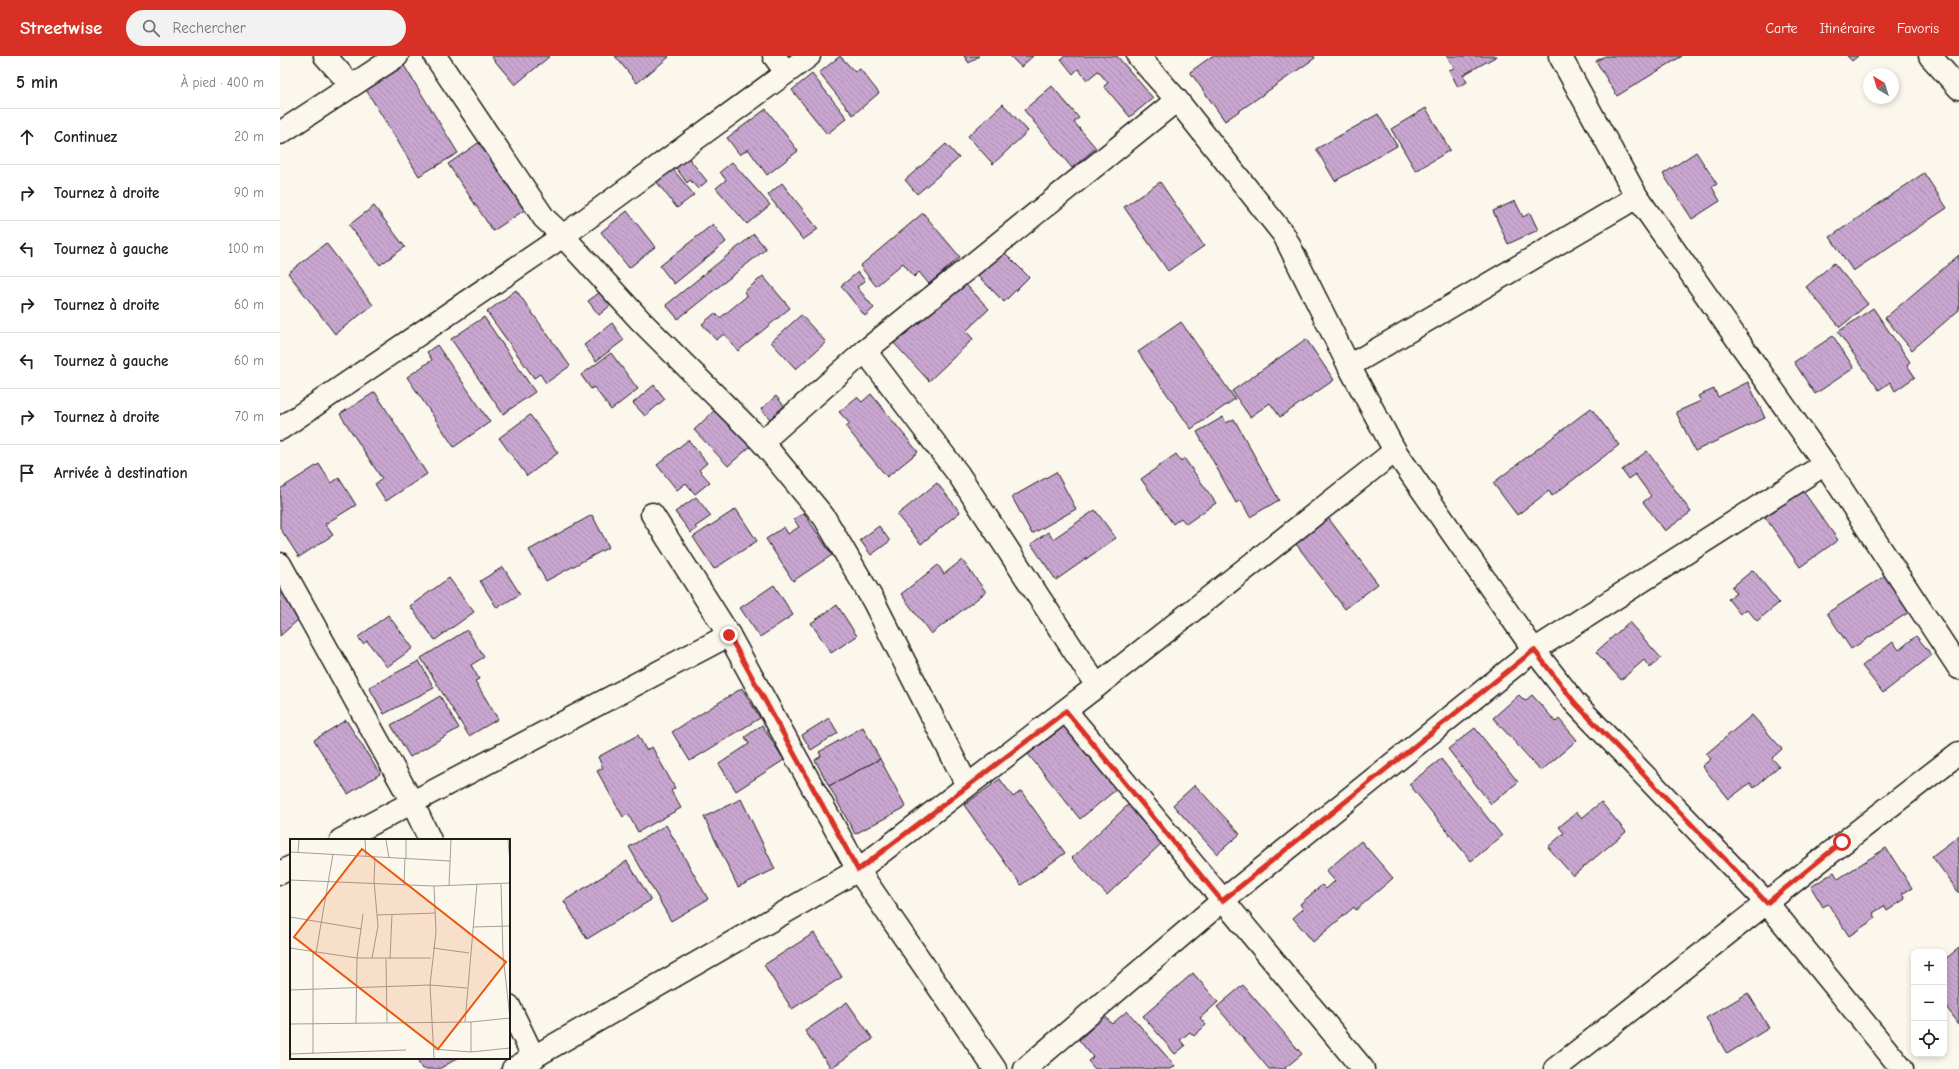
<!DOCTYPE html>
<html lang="fr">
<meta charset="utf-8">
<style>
body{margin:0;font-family:"Comic Neue",sans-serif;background:#f2f2f2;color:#202124}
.controls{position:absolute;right:12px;bottom:12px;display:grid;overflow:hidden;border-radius:8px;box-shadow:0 2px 6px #0003}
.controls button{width:36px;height:36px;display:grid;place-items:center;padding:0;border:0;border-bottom:1px solid #e0e0e0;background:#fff;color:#202124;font:20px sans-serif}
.compass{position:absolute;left:1583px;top:12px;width:36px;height:36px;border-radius:50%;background:#fff;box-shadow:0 2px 6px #0003;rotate:322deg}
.stop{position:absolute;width:12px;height:12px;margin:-9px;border:3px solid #d93025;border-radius:50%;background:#fff}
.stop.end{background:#d93025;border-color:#fff;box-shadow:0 1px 4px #0008}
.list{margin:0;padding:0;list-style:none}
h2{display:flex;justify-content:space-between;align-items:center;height:52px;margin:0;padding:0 16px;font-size:17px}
h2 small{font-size:13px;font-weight:400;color:#757577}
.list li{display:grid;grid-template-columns:26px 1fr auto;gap:12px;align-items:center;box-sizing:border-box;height:56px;padding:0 16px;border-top:1px solid #e0e0e0}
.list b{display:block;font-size:15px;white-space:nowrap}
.list em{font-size:13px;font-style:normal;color:#757577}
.icon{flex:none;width:22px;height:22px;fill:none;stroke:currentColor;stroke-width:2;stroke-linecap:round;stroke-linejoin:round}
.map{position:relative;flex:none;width:1679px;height:1013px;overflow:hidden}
header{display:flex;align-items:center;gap:24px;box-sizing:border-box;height:56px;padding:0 20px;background:#d93025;color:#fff}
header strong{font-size:19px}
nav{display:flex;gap:22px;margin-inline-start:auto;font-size:14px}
.search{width:280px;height:36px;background:#f2f2f2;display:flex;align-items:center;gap:10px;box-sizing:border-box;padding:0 14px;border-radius:22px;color:#757577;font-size:15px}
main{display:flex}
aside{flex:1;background:#fff}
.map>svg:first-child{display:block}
.building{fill:url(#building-back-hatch);stroke:#1c1c1c}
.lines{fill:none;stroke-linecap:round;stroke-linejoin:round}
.minor-casing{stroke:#1c1c1c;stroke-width:25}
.minor{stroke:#fbf7ec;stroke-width:22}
.route{stroke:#d93025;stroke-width:5}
.inset-road{fill:none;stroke:#a29f99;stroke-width:1}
.view{fill:#e8590c;fill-opacity:0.15;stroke:#e8590c;stroke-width:2}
.inset-edge{fill:none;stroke:#1c1c1c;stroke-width:2}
</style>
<header>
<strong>Streetwise</strong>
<div class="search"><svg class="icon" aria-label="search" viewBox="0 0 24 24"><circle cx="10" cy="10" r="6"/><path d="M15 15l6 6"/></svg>Rechercher</div>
<nav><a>Carte</a><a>Itinéraire</a><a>Favoris</a></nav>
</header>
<main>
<aside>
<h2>5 min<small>À pied · 400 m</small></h2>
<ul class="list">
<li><svg class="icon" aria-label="ahead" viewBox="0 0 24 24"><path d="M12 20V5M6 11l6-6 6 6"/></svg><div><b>Continuez</b></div><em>20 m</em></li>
<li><svg class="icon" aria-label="right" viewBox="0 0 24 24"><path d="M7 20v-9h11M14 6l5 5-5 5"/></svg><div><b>Tournez à droite</b></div><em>90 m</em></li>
<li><svg class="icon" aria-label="left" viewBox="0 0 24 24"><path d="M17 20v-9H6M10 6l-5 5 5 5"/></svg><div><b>Tournez à gauche</b></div><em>100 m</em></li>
<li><svg class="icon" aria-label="right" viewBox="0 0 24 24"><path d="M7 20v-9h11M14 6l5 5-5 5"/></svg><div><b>Tournez à droite</b></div><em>60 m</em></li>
<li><svg class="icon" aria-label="left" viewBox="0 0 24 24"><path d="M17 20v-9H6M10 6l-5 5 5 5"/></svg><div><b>Tournez à gauche</b></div><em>60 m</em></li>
<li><svg class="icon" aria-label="right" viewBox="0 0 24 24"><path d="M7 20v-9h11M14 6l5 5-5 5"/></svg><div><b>Tournez à droite</b></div><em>70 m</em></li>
<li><svg class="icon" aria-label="arrive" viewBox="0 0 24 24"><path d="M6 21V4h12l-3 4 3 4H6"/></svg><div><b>Arrivée à destination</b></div></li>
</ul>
</aside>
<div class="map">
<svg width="1679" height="1013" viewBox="0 0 1679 1013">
<defs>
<pattern id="building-back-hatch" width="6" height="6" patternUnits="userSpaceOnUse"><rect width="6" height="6" fill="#c8a6d0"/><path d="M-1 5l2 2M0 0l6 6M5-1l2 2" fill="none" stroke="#ab8eb2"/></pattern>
</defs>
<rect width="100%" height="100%" fill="#fbf7ec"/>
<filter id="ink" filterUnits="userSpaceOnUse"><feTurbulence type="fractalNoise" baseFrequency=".025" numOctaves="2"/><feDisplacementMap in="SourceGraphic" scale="8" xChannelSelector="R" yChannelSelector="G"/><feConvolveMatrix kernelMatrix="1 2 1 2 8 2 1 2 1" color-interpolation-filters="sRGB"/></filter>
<g filter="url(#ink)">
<g class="building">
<polygon points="211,0 270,0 235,29"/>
<polygon points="335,0 388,0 389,1 357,27"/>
<polygon points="560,0 575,16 580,13 599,37 573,59 539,17"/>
<polygon points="684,0 699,0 689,7"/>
<polygon points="730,0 753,0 741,11"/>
<polygon points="785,0 837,0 873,42 850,61 824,30 828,27 818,15 807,24 798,13 793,18 781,3"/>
<polygon points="932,0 1034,0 1035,2 945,65 910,16"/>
<polygon points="1167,0 1217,0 1183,19 1187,26 1178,31 1169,14 1174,12"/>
<polygon points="1325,0 1402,0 1337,40 1316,5"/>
<polygon points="1567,0 1578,0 1572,5"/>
<polygon points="123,8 178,97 139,120 85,32"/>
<polygon points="532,18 567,62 547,78 512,34"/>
<polygon points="772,30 799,62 794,66 816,92 792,112 744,54"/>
<polygon points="723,48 748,75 713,108 688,80"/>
<polygon points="1146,52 1170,94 1136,115 1111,73"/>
<polygon points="486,53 518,95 487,119 468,93 460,99 447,82"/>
<polygon points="1098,58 1117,90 1055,125 1036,93"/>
<polygon points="201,85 246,153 213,175 168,108"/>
<polygon points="666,88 679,102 637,138 625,124"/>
<polygon points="1416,96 1437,128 1432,131 1440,145 1412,163 1383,118"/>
<polygon points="406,99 427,125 418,133 410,124 407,127 394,109"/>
<polygon points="452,106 490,149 467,168 436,132 446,124 440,116"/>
<polygon points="392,112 414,139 397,152 376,125"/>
<polygon points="1644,117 1667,152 1573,215 1550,181"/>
<polygon points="880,126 924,190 888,215 844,151"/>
<polygon points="502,127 538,173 523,184 488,139"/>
<polygon points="1235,145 1243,161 1250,157 1258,174 1228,188 1213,155"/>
<polygon points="94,150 125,191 100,209 69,169"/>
<polygon points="347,155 375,191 349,212 321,176"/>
<polygon points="643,157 680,201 649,228 639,216 634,221 623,207 596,230 580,210"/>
<polygon points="433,168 446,186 394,228 380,210"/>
<polygon points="474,178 486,193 398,263 386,249"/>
<polygon points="46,187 93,249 55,278 8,217"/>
<polygon points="718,190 749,221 724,246 693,215"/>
<polygon points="1679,199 1679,254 1632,294 1605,262"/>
<polygon points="1554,207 1588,248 1560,271 1526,231"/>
<polygon points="578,216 585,225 577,231 594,252 585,260 561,230"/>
<polygon points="483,220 510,252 458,295 444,278 436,284 422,268 435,257 440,262 467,240 464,236"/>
<polygon points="679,221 709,253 686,275 693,283 649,325 612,285"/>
<polygon points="327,231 337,244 319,259 308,245"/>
<polygon points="236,234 290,310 266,327 260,318 254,322 207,256"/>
<polygon points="1593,252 1630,306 1627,309 1635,321 1615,335 1610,326 1599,334 1558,276"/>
<polygon points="521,259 546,286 516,313 491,286"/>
<polygon points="204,261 255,336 223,358 171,283"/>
<polygon points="901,266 955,343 911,373 858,296"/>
<polygon points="332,267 344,284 316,305 304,289"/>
<polygon points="1553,280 1574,312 1535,338 1514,306"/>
<polygon points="1026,283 1054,324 1000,361 990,347 970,361 952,335"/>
<polygon points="157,289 210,366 174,391 127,321 152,304 147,296"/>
<polygon points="331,297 358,333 331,354 314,331 311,333 301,319"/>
<polygon points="1468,326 1485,362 1415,395 1396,356 1421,345 1418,340 1434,333 1438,341"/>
<polygon points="374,329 385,343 365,360 353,347"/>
<polygon points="95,336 147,418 106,445 95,428 102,423 60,358"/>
<polygon points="591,338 638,396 607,421 566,371 570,368 559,356 577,341 582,346"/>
<polygon points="496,340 504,350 490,363 481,353"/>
<polygon points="437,352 472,389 448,410 414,374"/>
<polygon points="1311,352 1339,389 1272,440 1269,435 1237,459 1213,427"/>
<polygon points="250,359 278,397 247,420 219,382"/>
<polygon points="943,361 946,367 954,363 999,444 970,461 961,444 956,447 917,376"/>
<polygon points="408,384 427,407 419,414 430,426 415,438 406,427 397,434 377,409"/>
<polygon points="1367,395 1411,456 1385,475 1363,446 1371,440 1355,418 1348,423 1342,414"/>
<polygon points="896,398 901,405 904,402 936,447 906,468 901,462 893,468 861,423"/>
<polygon points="39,408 51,427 59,422 76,449 45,468 53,479 19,501 0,472 0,433"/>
<polygon points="776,416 796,453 752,478 732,441"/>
<polygon points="657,427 680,456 641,488 617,459"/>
<polygon points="1518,428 1558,484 1520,511 1480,454"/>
<polygon points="416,441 431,460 415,471 417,473 411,477 395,456"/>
<polygon points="456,453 477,485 434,513 413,481"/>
<polygon points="815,454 836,482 776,524 751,488 768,476 773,483"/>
<polygon points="524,457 552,499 513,525 486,483 504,471 508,478 519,471 514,463"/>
<polygon points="312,459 329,491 266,525 249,494"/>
<polygon points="1046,459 1098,528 1065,553 1013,484"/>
<polygon points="599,470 610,485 591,499 580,484"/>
<polygon points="682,504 706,536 651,578 621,538 658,509 664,518"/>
<polygon points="223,511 240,538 217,552 200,525"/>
<polygon points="1473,514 1499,547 1477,565 1467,553 1460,558 1448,543 1457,537 1452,531"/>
<polygon points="1611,516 1634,553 1571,593 1547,557"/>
<polygon points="169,522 194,556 155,584 130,550"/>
<polygon points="494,529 513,559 480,581 460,552"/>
<polygon points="0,533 19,563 0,580"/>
<polygon points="557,549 577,580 551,597 531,567"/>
<polygon points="108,559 133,592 107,611 87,585 83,588 78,581"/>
<polygon points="1349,566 1381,602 1370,612 1364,604 1341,624 1316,596"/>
<polygon points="187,574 204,601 191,609 199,623 195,625 218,663 189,680 141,602"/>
<polygon points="1636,580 1652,599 1603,637 1582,610 1613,586 1619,594"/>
<polygon points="139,605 154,632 104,658 89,631"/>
<polygon points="462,632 480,662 410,705 392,676"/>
<polygon points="1239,639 1245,645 1252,639 1276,666 1279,663 1297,684 1261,715 1213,662"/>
<polygon points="160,640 179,672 130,701 111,669"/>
<polygon points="1472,659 1502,693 1492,702 1499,710 1474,732 1470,727 1449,743 1422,710 1431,703 1426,698"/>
<polygon points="549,662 558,677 531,694 522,679"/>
<polygon points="66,664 100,718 68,738 34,684"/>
<polygon points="785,668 837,733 800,763 748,698"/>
<polygon points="482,669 504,704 456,735 439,708 469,688 465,681"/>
<polygon points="583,671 600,703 549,730 535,704 541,700 539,696"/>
<polygon points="1195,672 1238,726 1211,748 1168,693"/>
<polygon points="358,679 366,694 372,691 395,732 391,735 401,752 358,776 348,758 343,761 317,715 323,712 318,701"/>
<polygon points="600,703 626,751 575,778 549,730"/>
<polygon points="1161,703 1222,780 1191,805 1129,728"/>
<polygon points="720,723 733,741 741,735 785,797 741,829 684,749"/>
<polygon points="915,729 960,778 937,798 893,749"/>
<polygon points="461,743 495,813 458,831 424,761"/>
<polygon points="1321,746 1346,776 1293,820 1268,791 1284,777 1279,771 1297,756 1302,762"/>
<polygon points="850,747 885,784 827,839 792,802"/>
<polygon points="386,769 428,843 391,865 349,791"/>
<polygon points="1679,780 1679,837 1652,800"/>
<polygon points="1081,785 1113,822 1076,854 1074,851 1033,886 1013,862 1023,853 1020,848 1042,829 1046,833 1055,825 1046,815"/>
<polygon points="1606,792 1632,832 1622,838 1625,843 1607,855 1604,850 1593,857 1596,862 1569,880 1548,848 1543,851 1531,831 1554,816 1558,823"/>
<polygon points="347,805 371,844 307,883 284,845"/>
<polygon points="534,877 562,921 512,953 484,909"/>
<polygon points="1679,892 1679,968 1664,948 1664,911 1666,910 1664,904"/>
<polygon points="913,917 938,946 920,962 926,969 914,980 910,976 900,984 905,990 895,998 863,960"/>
<polygon points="963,929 1022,998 1005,1012 1006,1013 989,1013 937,951"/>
<polygon points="1468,937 1489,972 1447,998 1426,962"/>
<polygon points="567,946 593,983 551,1012 525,975"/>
<polygon points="847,955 895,1010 891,1013 815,1013 808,1005 813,1001 799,984 825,960 832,968"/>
<polygon points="136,1002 178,1002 159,1013 142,1013"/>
</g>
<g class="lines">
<g class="minor-casing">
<g id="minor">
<polyline points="45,0 71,29"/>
<polyline points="155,0 264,162 283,180 360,264 482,386 544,461 594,546 687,729"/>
<polyline points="494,0 506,16"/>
<polyline points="858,0 897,44 1004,179 1069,310 1115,395 1254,594 1295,647 1487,847 1622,1013"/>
<polyline points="1280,0 1357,141 1545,408 1679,612"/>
<polyline points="1650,0 1679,32"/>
<polyline points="0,77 117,0"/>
<polyline points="585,295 679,419 817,630"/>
<polyline points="1069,310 1357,141"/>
<polyline points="0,373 283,180 529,0"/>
<polyline points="482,386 585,295 897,44"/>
<polyline points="372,458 449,579 578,814 715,1013"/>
<polyline points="0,508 132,746 150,784"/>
<polyline points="786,655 1083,1013"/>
<polyline points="61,784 449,579"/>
<polyline points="0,817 11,811"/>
<polyline points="229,950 254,1002"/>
<polyline points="233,1013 578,814 817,630 1115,395"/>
<polyline points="745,1013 942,845 1254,594 1545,408"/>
<path d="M 1275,1013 C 1410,908 1543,801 1679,697"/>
</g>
</g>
<use href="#minor" class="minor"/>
</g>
</g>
<g class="lines" filter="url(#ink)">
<polyline class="route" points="449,579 578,814 786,655 942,845 1254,594 1295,647 1487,847 1562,786"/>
</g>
<g transform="translate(10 783)">
<rect width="220" height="220" fill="#fbf7ec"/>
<path class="inset-road" d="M 75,1 L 76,18M 96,1 L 99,19M 116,1 L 116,19M 218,1 L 220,24M 0,13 L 160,22M 8,13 L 9,1M 0,41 L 144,47 L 220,44M 211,45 L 213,116 L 220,179M 114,46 L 115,19M 159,46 L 161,1M 87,76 L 146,74M 0,78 L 72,90M 183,88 L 220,87M 0,109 L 67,119 L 141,119M 143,109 L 179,114M 26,114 L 43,15M 82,119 L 88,87 L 84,42 L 85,19M 96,120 L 97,183M 100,120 L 102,75M 0,151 L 140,146 L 177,149M 175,183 L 187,45M 66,184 L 67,119 L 73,75M 0,185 L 181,183 L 220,179M 143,210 L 181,213 L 220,209M 181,213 L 181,183M 0,215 L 116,211M 23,215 L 23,113M 144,219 L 140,146 L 146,93 L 144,47"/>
<path class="view" d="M 72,10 L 216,123 L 148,210 L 4,98 Z"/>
<rect width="220" height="220" class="inset-edge"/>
</g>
</svg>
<div class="controls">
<button>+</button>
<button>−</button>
<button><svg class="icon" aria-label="locate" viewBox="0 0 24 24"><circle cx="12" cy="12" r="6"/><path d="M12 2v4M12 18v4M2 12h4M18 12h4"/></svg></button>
</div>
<svg class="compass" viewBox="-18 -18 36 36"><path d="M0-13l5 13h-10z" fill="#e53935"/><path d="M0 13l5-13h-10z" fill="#757577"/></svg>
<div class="stop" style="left:1562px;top:786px"></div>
<div class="stop end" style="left:449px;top:579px"></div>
</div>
</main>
